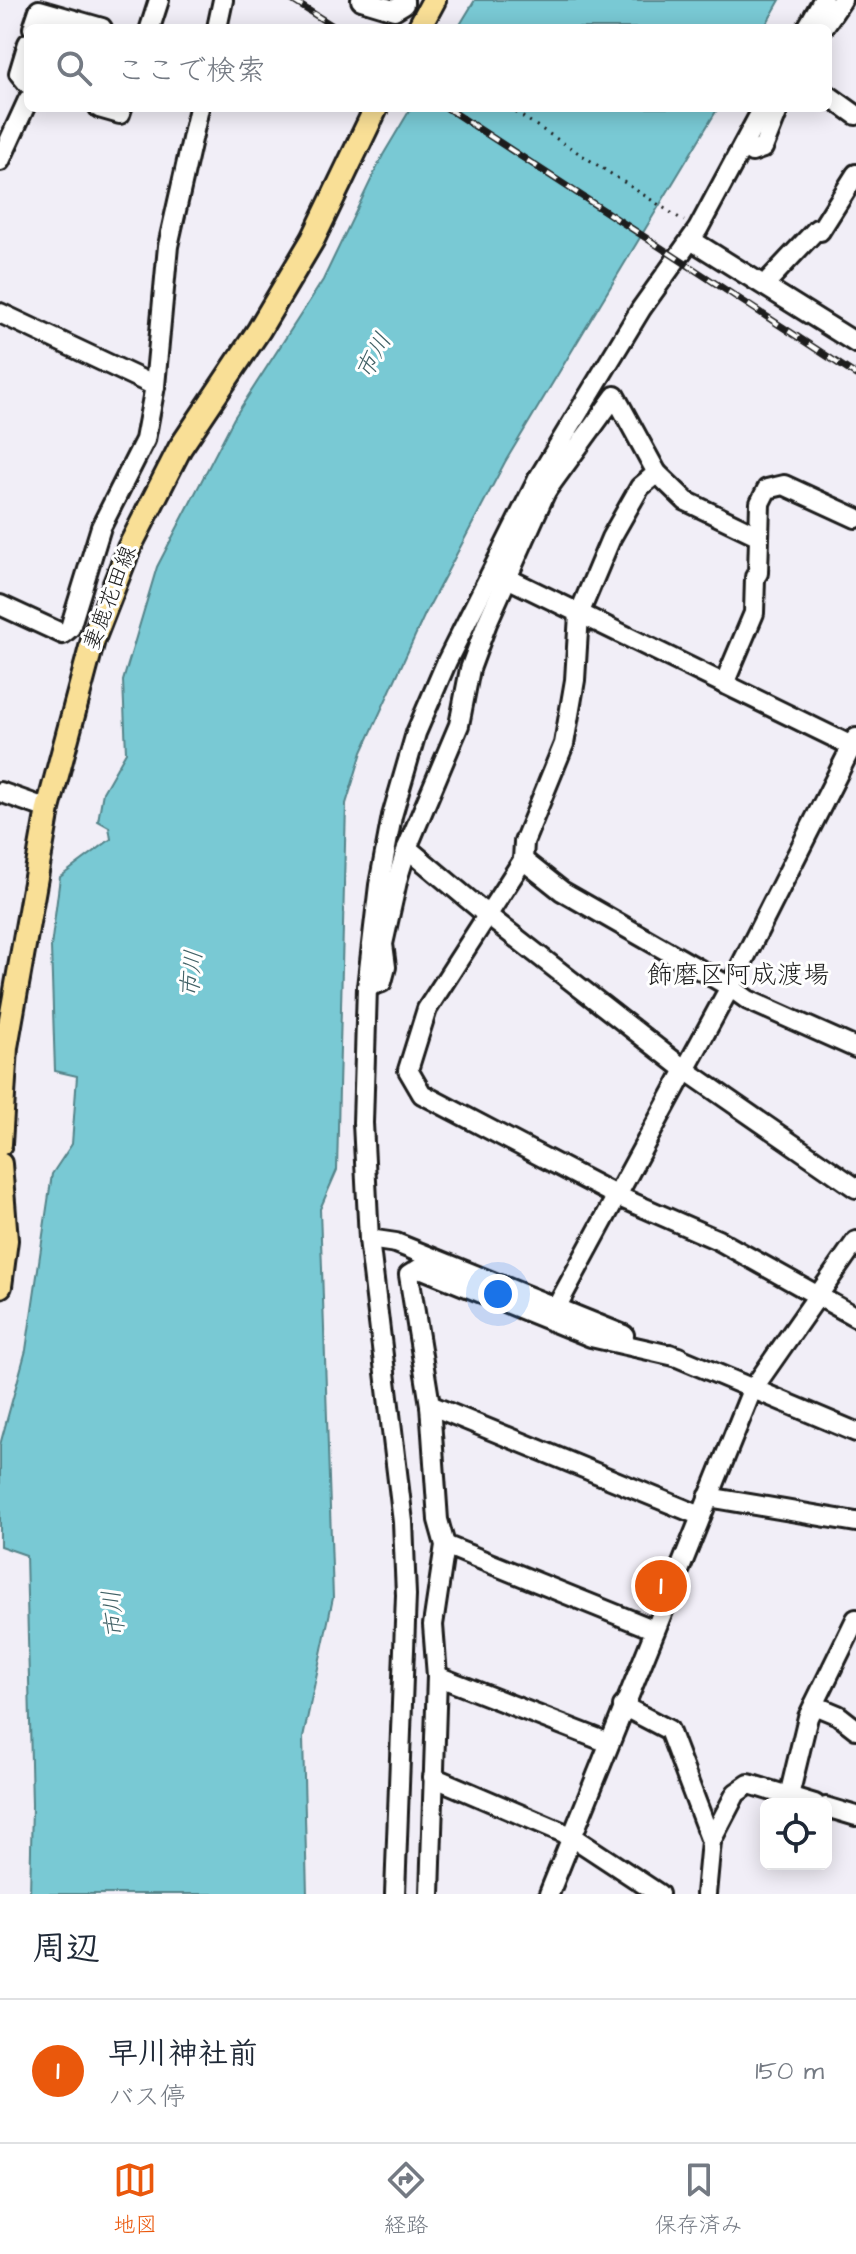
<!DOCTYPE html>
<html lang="ja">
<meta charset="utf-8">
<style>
body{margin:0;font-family:"Architects Daughter","Klee One",sans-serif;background:#f2f2f3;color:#1f2937}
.controls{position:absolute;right:24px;bottom:24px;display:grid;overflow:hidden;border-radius:12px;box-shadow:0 4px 20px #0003}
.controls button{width:72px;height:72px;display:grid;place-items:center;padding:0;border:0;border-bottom:2px solid #e0e1e3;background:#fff;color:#1f2937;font:40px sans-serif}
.you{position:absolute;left:498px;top:1294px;width:28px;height:28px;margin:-20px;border:6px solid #fff;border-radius:50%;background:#1a73e8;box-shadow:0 0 0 12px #1a73e833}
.badge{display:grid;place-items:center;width:52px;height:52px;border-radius:50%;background:#ea580c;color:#fff;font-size:26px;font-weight:700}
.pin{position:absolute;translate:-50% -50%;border:4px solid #fff;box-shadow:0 2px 8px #0006}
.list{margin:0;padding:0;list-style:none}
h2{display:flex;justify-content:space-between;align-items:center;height:104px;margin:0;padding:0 32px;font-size:34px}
h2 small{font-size:26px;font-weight:400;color:#747a83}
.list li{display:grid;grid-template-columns:52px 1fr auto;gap:24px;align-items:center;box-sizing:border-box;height:144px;padding:0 32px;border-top:2px solid #e0e1e3}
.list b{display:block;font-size:30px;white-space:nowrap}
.list p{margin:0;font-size:26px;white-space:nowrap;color:#747a83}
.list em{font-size:26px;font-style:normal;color:#747a83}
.icon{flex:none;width:44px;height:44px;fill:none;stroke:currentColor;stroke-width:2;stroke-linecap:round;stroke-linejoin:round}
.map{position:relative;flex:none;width:856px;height:1894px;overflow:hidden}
.search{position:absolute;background:#fff;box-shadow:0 4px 20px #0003;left:24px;right:24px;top:24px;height:88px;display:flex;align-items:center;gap:20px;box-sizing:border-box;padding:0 28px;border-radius:12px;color:#747a83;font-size:30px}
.sheet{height:248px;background:#fff}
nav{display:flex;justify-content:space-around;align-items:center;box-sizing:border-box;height:112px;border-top:2px solid #e0e1e3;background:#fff;font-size:22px;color:#747a83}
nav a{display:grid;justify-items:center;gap:4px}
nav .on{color:#ea580c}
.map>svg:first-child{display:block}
.water{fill:#79c9d4;stroke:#54848a;stroke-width:2}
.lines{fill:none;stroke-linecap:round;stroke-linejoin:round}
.minor-casing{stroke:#1c1c1c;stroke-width:24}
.major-casing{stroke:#1c1c1c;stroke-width:28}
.path{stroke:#1c1c1c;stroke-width:3;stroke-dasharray:2 6;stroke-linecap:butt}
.minor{stroke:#fff;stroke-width:18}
.major{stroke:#f9df96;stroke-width:22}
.rail-casing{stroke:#1c1c1c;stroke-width:7}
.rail{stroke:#fff;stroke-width:4;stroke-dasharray:12;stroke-linecap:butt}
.labels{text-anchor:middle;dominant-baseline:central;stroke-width:6;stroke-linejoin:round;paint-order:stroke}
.street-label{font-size:22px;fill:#1c1c1c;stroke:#fff}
.water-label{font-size:24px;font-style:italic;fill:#416166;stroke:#fff}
.quarter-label{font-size:26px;fill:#1c1c1c;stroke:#fff}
</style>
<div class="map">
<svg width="856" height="1894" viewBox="0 0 856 1894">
<rect width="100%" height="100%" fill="#f1eef7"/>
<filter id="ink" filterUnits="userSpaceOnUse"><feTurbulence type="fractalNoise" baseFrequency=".0125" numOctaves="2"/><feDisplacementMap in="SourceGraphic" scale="16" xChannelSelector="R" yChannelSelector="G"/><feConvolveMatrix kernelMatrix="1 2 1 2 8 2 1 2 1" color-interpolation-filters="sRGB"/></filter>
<g filter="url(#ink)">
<g class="water">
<polygon points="475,0 780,0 764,28 458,28"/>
<polygon points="411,108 718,108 505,462 425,614 362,752 346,804 337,1170 320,1209 333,1598 303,1738 307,1894 30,1894 32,1805 26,1555 0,1546 0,1445 26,1350 52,1174 72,1144 77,1076 55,1071 51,947 60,877 111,839 109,827 98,821 103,792 126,752 123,681 157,567 234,418 323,280 383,155"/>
</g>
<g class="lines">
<g class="minor-casing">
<g id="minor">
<polyline points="361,0 394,10 404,4 404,0"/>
<polyline points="33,28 39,10 102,28"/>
<polyline points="150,28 159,0"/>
<polyline points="217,28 223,0"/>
<polyline points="807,28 823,0"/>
<polyline points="823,28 842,0"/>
<polyline points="28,43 19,73 28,84"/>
<polyline points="828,95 856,115"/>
<polyline points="99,108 120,114 122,108"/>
<polyline points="743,146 752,152 763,148 779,108"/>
<polyline points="0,161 28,100"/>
<polyline points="691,240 856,343"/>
<polyline points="765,284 817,229 820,231 856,174"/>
<polyline points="0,313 155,386"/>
<polyline points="657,473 640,487 611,538 579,614 575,680 564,744 524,842 523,860 427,1009 408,1070 422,1094 617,1196 718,1240 856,1317"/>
<polyline points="546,491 615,396 657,473 686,501 759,536"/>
<polyline points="505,577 856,748"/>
<polyline points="0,605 63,634 70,628 101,527 145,440 155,386 168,246 199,108"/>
<polyline points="724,684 754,613 755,577 758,573 760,503 767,489 784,485 856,518"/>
<polyline points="0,792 48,809"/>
<polyline points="407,848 487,915 684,1069 856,1188"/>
<polyline points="523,860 562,891 730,987 748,1000 856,1048"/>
<polyline points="367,987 382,982 386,967 383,944 398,877 407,848 459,725 470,669 487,623 546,491 538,479"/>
<polyline points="369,1239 396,1243 624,1335"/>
<polyline points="556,1308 730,987 856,738"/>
<polyline points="670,1354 856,1432"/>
<polyline points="430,1405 701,1516"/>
<polyline points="708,1497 856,1522"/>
<polyline points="445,1545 655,1630"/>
<polyline points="437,1676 609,1743"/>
<polyline points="814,1705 838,1715 856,1729"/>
<polyline points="623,1706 669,1730 711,1841 706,1894"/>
<polyline points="433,1777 571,1836 659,1894"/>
<polyline points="789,1796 808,1717 856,1619"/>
<polyline points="826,1807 856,1816"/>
<polyline points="711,1841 736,1793 749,1784 815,1804"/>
<polyline points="395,1894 406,1595 403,1522 369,1239 363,1123 367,987 379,885 392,816 416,733 447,661 538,479 641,309 698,229 763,108"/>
<polyline points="430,1894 437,1676 433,1625 445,1545 438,1520 430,1405 409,1275 420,1268 591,1337 679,1357"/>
<polyline points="549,1894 752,1390 856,1241"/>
</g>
</g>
<g class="major-casing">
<g id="major">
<polyline points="419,28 434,0"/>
<polyline points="0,1144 6,1047 48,809 93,640 129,548 180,448 259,330 313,239 376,108"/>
<polyline points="0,1164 6,1240 0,1286"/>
</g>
</g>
<polyline class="path" points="509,108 684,221"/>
<use href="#minor" class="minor"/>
<use href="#major" class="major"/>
<g class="rail-casing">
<g id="rail">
<polyline points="292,0 336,28"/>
<polyline points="447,108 856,375"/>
</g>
</g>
<use href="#rail" class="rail"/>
</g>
</g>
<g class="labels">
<g class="street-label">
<text transform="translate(110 598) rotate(-69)">妻鹿花田線</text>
</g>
<g class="water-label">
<text transform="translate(374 356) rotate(-61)">市川</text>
<text transform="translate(192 974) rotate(-84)">市川</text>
<text transform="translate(114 1614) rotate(-96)">市川</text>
</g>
<g class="quarter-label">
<text x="738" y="975">飾磨区阿成渡場</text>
</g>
</g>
</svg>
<div class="controls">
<button><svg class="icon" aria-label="locate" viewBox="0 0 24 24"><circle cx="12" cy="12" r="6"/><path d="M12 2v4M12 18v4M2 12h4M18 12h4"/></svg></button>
</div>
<div class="you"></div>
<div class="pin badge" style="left:661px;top:1586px">1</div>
<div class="search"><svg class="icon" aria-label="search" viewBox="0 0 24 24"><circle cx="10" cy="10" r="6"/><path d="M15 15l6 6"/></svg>ここで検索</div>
</div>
<section class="sheet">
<h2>周辺<small></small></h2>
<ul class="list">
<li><span class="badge">1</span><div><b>早川神社前</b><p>バス停</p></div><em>150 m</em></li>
</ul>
</section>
<nav>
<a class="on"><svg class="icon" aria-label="map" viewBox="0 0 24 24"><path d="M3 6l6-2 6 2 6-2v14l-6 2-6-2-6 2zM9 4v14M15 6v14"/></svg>地図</a>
<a><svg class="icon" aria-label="directions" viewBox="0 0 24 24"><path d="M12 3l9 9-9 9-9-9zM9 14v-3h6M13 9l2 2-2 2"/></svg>経路</a>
<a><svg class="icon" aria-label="saved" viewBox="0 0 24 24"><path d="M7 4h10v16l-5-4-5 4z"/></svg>保存済み</a>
</nav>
